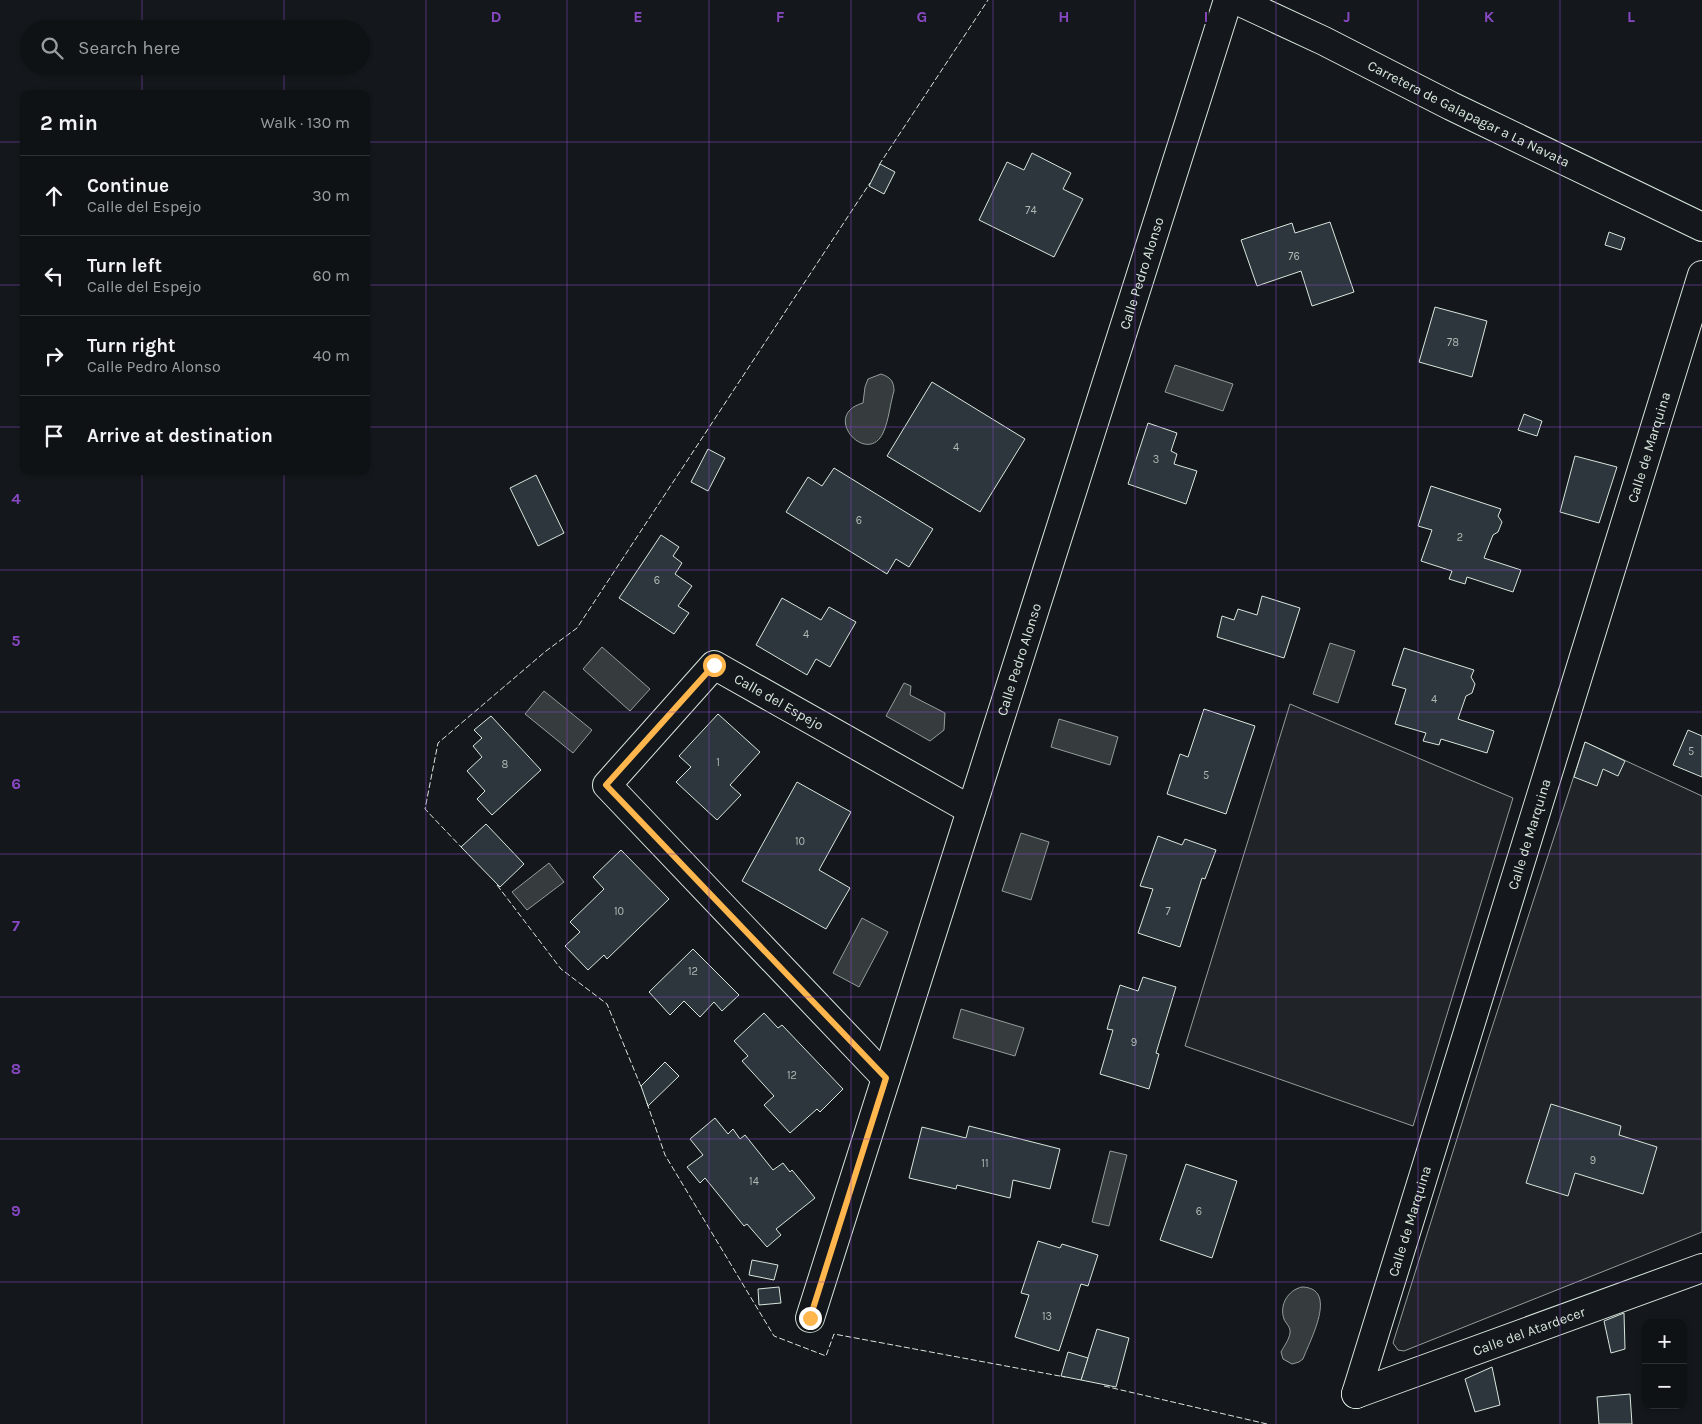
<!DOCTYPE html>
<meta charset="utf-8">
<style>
body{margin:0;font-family:Karla,sans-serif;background:#181b1e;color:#f1f3f6}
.controls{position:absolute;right:15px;bottom:15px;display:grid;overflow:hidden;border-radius:10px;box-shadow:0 1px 4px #0004}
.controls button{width:45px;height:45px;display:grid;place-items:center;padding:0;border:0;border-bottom:1px solid #2f3234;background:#0f1215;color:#f1f3f6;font:25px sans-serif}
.stop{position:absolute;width:15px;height:15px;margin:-11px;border:4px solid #ffb74d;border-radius:50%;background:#fff}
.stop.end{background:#ffb74d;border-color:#fff;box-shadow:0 1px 5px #0008}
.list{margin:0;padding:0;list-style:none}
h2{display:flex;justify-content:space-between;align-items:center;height:65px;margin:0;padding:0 20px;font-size:21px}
h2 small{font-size:16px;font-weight:400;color:#9b9ea0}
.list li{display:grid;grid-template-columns:32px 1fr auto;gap:15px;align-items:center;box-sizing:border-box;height:80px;padding:0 20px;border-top:1px solid #2f3234}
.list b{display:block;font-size:19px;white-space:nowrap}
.list p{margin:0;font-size:16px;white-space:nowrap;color:#9b9ea0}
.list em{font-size:16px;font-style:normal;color:#9b9ea0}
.icon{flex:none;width:28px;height:28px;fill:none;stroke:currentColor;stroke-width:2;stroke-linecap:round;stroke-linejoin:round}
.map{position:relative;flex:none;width:1702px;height:1424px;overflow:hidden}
.search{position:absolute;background:#0f1215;box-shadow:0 1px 4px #0004;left:20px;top:20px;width:350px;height:55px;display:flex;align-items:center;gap:12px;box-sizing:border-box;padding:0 18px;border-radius:28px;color:#9b9ea0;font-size:19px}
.panel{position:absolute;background:#0f1215;box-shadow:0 1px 4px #0004;left:20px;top:90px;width:350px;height:385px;border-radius:10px}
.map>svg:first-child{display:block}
.green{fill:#202428;stroke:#939e99}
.water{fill:#363b3e;stroke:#939e99}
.building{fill:#2c363c;stroke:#d8e6dc}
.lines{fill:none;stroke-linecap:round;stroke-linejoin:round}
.minor-casing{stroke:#d8e6dc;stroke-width:30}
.major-casing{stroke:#d8e6dc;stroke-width:30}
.minor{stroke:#14181c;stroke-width:28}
.major{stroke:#14181c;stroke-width:28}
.fence{stroke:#d8e6dc;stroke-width:1;stroke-dasharray:6 2.5;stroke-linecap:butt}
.route{stroke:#ffb74d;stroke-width:6}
.grid{fill:none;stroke:#8948c3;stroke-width:1;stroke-opacity:0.55}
.labels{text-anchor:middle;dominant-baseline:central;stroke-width:4;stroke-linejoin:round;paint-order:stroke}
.number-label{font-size:11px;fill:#adbab4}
.street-label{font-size:14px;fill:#d8e6dc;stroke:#14181c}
.grid-label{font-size:16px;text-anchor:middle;font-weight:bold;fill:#8948c3;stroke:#14181c;stroke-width:4;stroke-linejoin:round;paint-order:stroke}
</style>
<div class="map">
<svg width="1702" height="1424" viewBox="0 0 1702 1424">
<rect width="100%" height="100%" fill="#14181c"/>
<g class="green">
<polygon points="1290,704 1513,798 1413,1126 1185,1046"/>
<polygon points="1585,742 1702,796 1702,1232 1404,1351 1398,1350 1393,1343 1487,1043"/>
</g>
<g class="water">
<polygon points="1175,365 1233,384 1223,411 1165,392"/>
<path d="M 881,374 C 890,377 894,381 894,391 C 890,404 889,420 883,433 C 867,467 820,415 863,403 L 865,387 L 868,379 Z"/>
<polygon points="1330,643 1355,651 1338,703 1313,694"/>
<polygon points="602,647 650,689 630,711 583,669"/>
<polygon points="904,683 911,686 910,695 945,713 944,730 930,741 886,716"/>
<polygon points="544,691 592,730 573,753 525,714"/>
<polygon points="1059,719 1118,737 1110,765 1051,747"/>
<polygon points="1021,833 1049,842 1031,900 1002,891"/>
<polygon points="549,863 564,882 527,910 512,892"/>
<polygon points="862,918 888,932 859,987 833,973"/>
<polygon points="961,1009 1024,1028 1015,1056 953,1038"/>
<polygon points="1110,1151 1127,1155 1109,1226 1092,1222"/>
<path d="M 1302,1287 C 1339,1288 1310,1340 1303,1359 L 1299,1362 L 1292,1364 L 1283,1359 L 1281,1352 C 1284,1346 1289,1340 1290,1333 C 1291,1327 1286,1324 1284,1319 C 1279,1305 1288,1290 1302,1287 Z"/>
</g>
<g class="building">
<polygon points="1032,153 1071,173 1063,189 1083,199 1054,257 979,220 1007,162 1024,170"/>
<polygon points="880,164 895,172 884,194 869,186"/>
<polygon points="1330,222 1354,292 1312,306 1301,271 1257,286 1241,240 1292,223 1295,233"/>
<polygon points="1609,232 1625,238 1621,250 1605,245"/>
<polygon points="1435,307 1487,321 1472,377 1419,362"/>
<polygon points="932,382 1025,439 980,512 887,456"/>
<polygon points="1524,414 1542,421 1537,436 1518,430"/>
<polygon points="1148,423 1177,433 1171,451 1177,454 1174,464 1197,471 1186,504 1128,484"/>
<polygon points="708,449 725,458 708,491 691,482"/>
<polygon points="1575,456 1617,467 1599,523 1560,512"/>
<polygon points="834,468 933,529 909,567 896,559 887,574 786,512 808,477 822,486"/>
<polygon points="536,475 564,533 538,546 510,488"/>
<polygon points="1431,486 1501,509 1498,516 1502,522 1498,532 1493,535 1484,558 1521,570 1513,592 1467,577 1465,584 1449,579 1452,571 1421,561 1432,530 1418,526"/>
<polygon points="661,535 679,547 673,556 682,563 675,574 692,586 678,606 689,613 674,634 619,598"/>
<polygon points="1262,596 1300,608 1284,658 1217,637 1222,616 1234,620 1238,609 1257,615"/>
<polygon points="782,598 821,620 829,607 856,622 830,667 816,659 807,675 756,645"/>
<polygon points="1404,648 1474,670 1471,677 1475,684 1472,693 1466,696 1458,719 1494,731 1487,753 1441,739 1439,745 1423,741 1426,733 1395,724 1406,689 1392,685"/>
<polygon points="1204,709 1255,726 1226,814 1167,794 1180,754 1188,757"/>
<polygon points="718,714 760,752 730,785 741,795 717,820 676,782 691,767 679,756"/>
<polygon points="491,716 541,770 492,815 477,799 485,791 467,771 482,757 473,746 482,738 474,730"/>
<polygon points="1688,730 1702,736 1702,777 1673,765"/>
<polygon points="1585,742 1625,761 1618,776 1603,769 1597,786 1574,777"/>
<polygon points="797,782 851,812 819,870 850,888 826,929 742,881"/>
<polygon points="486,824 524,864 500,887 461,847"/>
<polygon points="1158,836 1182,845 1185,839 1216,850 1205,879 1202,878 1180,947 1138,933 1153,889 1140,886"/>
<polygon points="621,850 669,899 607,959 604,955 588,970 565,946 580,932 570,922 604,889 593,877"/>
<polygon points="693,949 739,995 722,1011 714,1002 700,1017 684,1001 670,1015 649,992"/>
<polygon points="1143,977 1176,987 1156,1053 1159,1054 1149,1089 1100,1074 1113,1030 1107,1029 1120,985 1138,991"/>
<polygon points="764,1013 778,1028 782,1025 843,1089 820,1112 817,1109 790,1133 764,1105 774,1096 742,1061 748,1056 734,1041"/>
<polygon points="665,1062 679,1076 648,1106 641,1086"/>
<polygon points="1551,1104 1621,1126 1619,1135 1657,1147 1643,1194 1575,1173 1568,1196 1526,1183"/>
<polygon points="715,1118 728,1134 733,1129 740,1139 745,1135 773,1170 783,1163 790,1172 792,1170 815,1198 776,1229 781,1235 767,1247 747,1224 744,1226 705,1178 700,1183 687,1167 703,1155 690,1139"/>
<polygon points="969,1126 1060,1149 1050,1189 1013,1180 1010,1198 957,1185 956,1189 909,1178 922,1127 966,1138"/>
<polygon points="1186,1164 1237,1181 1212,1258 1160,1240"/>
<polygon points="1038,1241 1060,1248 1062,1244 1098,1255 1088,1286 1081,1284 1059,1351 1015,1337 1029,1295 1021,1293"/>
<polygon points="752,1260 778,1265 774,1280 749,1275"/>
<polygon points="779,1287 781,1303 759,1305 758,1289"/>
<polygon points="1624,1313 1625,1349 1611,1353 1604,1321"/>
<polygon points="1097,1329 1129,1338 1116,1387 1081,1380"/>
<polygon points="1068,1352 1088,1358 1081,1380 1061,1376"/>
<polygon points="1492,1367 1500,1405 1475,1412 1465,1379"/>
<polygon points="1630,1394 1632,1424 1599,1424 1597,1397"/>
</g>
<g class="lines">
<g class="minor-casing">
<g id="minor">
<path id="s1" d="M 886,1078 L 607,785 L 714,665 L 971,810"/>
<path id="s2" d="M 810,1318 L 1228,0"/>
<path id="s3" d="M 1356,1394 L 1702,275"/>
<path id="s4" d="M 1356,1394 L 1702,1268"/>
</g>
</g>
<g class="major-casing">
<g id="major">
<path id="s5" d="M 1236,0 L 1324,41 L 1451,106 L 1702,227"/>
</g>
</g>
<use href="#minor" class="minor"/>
<use href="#major" class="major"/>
<g class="fence">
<polyline points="879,165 988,0"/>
<polyline points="463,849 425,809 438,743 546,651 577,628 870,183"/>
<polyline points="497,885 561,969 607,1004 642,1089"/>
<polyline points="647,1103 665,1155 774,1336 826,1356 834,1334 1065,1377"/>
<polyline points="1104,1386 1267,1424"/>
</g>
</g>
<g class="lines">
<polyline class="route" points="714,665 606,785 886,1078 810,1318"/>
</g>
<path class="grid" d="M 142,0 L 142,29M 284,0 L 284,29M 426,0 L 426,1424M 567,0 L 567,1424M 709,0 L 709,1424M 851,0 L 851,1424M 993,0 L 993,1424M 1135,0 L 1135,1424M 1276,0 L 1276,1424M 1418,0 L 1418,1424M 1560,0 L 1560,1424M 142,66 L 142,94M 284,66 L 284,94M 0,142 L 24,142M 366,142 L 1702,142M 0,285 L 24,285M 366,285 L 1702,285M 0,427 L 24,427M 366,427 L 1702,427M 142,471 L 142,1424M 284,471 L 284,1424M 0,570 L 1702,570M 0,712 L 1702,712M 0,854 L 1702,854M 0,997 L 1702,997M 0,1139 L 1702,1139M 0,1282 L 1702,1282"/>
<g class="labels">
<g class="number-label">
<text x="1031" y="210">74</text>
<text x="1294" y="256">76</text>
<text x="1453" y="342">78</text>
<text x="956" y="447">4</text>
<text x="1156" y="459">3</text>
<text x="859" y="520">6</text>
<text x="1460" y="537">2</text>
<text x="657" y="580">6</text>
<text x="806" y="634">4</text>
<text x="1434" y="699">4</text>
<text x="1691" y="751">5</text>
<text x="718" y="762">1</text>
<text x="505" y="764">8</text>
<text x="1206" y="775">5</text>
<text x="800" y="841">10</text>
<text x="619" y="911">10</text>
<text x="1168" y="911">7</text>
<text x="693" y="971">12</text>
<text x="1134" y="1042">9</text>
<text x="792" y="1075">12</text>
<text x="1593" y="1160">9</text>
<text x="985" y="1163">11</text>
<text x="754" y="1181">14</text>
<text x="1199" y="1211">6</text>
<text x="1047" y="1316">13</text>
</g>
<g class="street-label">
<text stroke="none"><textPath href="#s5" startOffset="259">Carretera de Galapagar a La Navata</textPath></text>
<text stroke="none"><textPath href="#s2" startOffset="1096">Calle Pedro Alonso</textPath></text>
<text stroke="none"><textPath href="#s3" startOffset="991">Calle de Marquina</textPath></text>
<text stroke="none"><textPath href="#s2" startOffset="691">Calle Pedro Alonso</textPath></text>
<text stroke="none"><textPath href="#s1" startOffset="640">Calle del Espejo</textPath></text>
<text stroke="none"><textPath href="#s3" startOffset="586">Calle de Marquina</textPath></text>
<text stroke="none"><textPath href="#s3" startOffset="181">Calle de Marquina</textPath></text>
<text stroke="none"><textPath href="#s4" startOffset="184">Calle del Atardecer</textPath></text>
</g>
</g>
<g class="grid-label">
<text x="496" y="22">D</text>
<text x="638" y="22">E</text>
<text x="780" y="22">F</text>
<text x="922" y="22">G</text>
<text x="1064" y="22">H</text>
<text x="1206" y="22">I</text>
<text x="1347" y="22">J</text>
<text x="1489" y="22">K</text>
<text x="1631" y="22">L</text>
<text x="16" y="504">4</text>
<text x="16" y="646">5</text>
<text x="16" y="789">6</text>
<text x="16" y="931">7</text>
<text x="16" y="1074">8</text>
<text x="16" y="1216">9</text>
</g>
</svg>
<div class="controls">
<button>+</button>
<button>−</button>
</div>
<div class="stop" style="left:714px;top:665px"></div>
<div class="stop end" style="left:810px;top:1318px"></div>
<div class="search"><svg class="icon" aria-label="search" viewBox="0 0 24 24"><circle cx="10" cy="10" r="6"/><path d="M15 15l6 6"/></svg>Search here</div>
<section class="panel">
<h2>2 min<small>Walk · 130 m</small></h2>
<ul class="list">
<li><svg class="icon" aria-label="ahead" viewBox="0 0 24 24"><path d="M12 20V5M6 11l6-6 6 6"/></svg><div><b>Continue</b><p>Calle del Espejo</p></div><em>30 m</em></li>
<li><svg class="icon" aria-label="left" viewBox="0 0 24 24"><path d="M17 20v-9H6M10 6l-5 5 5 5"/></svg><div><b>Turn left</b><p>Calle del Espejo</p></div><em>60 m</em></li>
<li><svg class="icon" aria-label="right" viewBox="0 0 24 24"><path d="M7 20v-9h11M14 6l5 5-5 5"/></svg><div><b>Turn right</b><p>Calle Pedro Alonso</p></div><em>40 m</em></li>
<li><svg class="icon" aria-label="arrive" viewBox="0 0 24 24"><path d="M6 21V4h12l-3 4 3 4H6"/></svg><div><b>Arrive at destination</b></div></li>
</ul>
</section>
</div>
